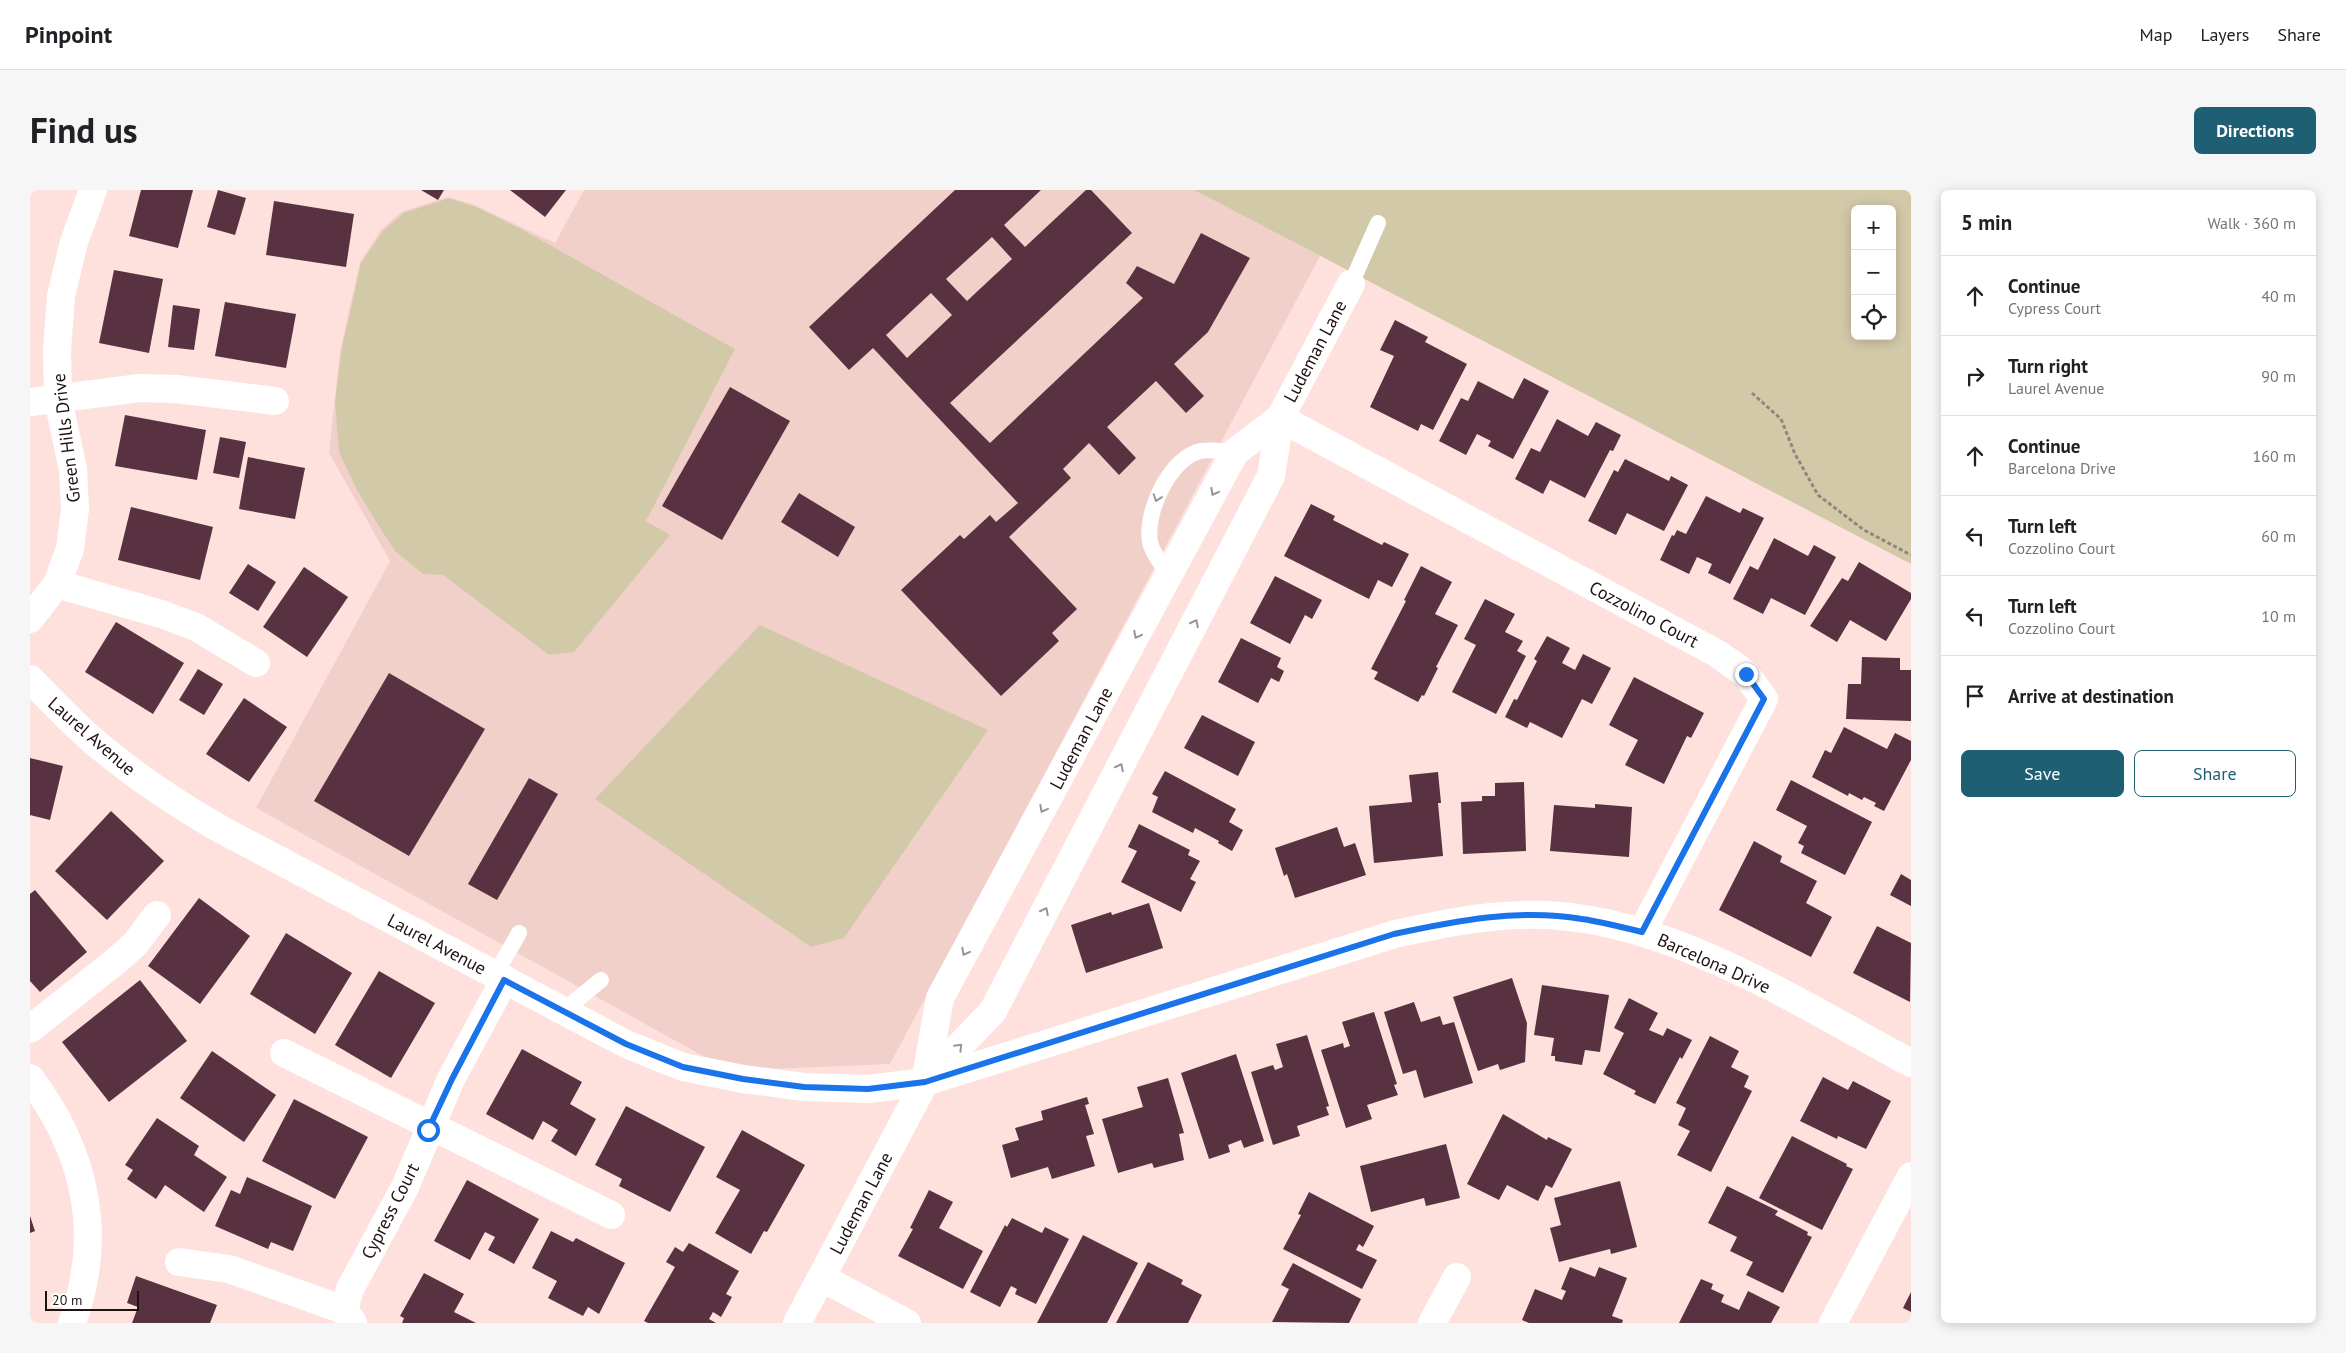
<!DOCTYPE html>
<meta charset="utf-8">
<style>
body{margin:0;font-family:"PT Sans",sans-serif;background:#f6f6f6;color:#202124}
.controls{position:absolute;right:15px;top:15px;display:grid;overflow:hidden;border-radius:8px;box-shadow:0 2px 12px #0003}
.controls button{width:45px;height:45px;display:grid;place-items:center;padding:0;border:0;border-bottom:1px solid #e0e0e0;background:#fff;color:#202124;font:25px sans-serif}
.scale{position:absolute;left:15px;bottom:12px;width:94px;box-sizing:border-box;padding-left:5px;border:2px solid #1e1311;border-top:0;font-size:14px;line-height:18px;white-space:nowrap;color:#1e1311;-webkit-text-stroke:4px #fff;paint-order:stroke}
.stop{position:absolute;width:15px;height:15px;margin:-11px;border:4px solid #1a73e8;border-radius:50%;background:#fff}
.stop.end{background:#1a73e8;border-color:#fff;box-shadow:0 1px 5px #0008}
.list{margin:0;padding:0;list-style:none}
h2{display:flex;justify-content:space-between;align-items:center;height:65px;margin:0;padding:0 20px;font-size:21px}
h2 small{font-size:16px;font-weight:400;color:#757577}
.list li{display:grid;grid-template-columns:32px 1fr auto;gap:15px;align-items:center;box-sizing:border-box;height:80px;padding:0 20px;border-top:1px solid #e0e0e0}
.list b{display:block;font-size:19px;white-space:nowrap}
.list p{margin:0;font-size:16px;white-space:nowrap;color:#757577}
.list em{font-size:16px;font-style:normal;color:#757577}
.actions{display:flex;gap:10px;padding:15px 20px}
.actions a{flex:1;padding:11px 0;border:1px solid #1e5f74;border-radius:8px;text-align:center;font-size:18px;color:#1e5f74}
.actions .main{background:#1e5f74;color:#fff}
.icon{flex:none;width:28px;height:28px;fill:none;stroke:currentColor;stroke-width:2;stroke-linecap:round;stroke-linejoin:round}
.map{position:relative;flex:none;width:1881px;height:1133px;overflow:hidden;border-radius:8px}
header{display:flex;align-items:center;gap:30px;box-sizing:border-box;height:70px;padding:0 25px;background:#fff;border-bottom:1px solid #e0e0e0}
header strong{font-size:24px}
nav{display:flex;gap:28px;margin-inline-start:auto;font-size:18px}
.intro{display:flex;align-items:center;justify-content:space-between;box-sizing:border-box;height:120px;padding:0 30px}
h1{margin:0;font-size:35px}
.button{padding:12px 22px;border-radius:8px;background:#1e5f74;color:#fff;font-size:18px;font-weight:700}
main{display:flex;gap:30px;padding:0 30px}
aside{flex:1;background:#fff;border-radius:8px;box-shadow:0 2px 12px #0003}
.map>svg:first-child{display:block}
.built{fill:#f2d0ca}
.green{fill:#d2c9a9;fill-rule:evenodd}
.building{fill:#583241;fill-rule:evenodd}
.lines{fill:none;stroke-linecap:round;stroke-linejoin:round}
.path{stroke:#988380;stroke-width:3;stroke-dasharray:4 2.5;stroke-linecap:butt}
.lane{stroke:#fff;stroke-width:16}
.street{stroke:#fff;stroke-width:28}
.oneway{stroke:#9a9594}
.route{stroke:#1a73e8;stroke-width:6}
.labels{text-anchor:middle;dominant-baseline:central;stroke-width:5;stroke-linejoin:round;paint-order:stroke}
.street-label{font-size:18px;fill:#1e1311;stroke:#fff}
</style>
<header>
<strong>Pinpoint</strong>
<nav><a>Map</a><a>Layers</a><a>Share</a></nav>
</header>
<div class="intro"><h1>Find us</h1><a class="button">Directions</a></div>
<main>
<div class="map">
<svg width="1881" height="1133" viewBox="0 0 1881 1133">
<rect width="100%" height="100%" fill="#fee1dd"/>
<polygon class="built" points="554,0 1164,0 1290,66 860,874 700,881 226,618 360,371 299,263 310,161 330,72 351,40 371,22 418,7 445,15 525,53"/>
<g class="green">
<path d="M 1164,0 L 1881,0 L 1881,374 ZM 1825,19 L 1862,19 L 1862,146 L 1825,146 Z"/>
<polygon points="419,8 446,17 493,40 705,159 616,331 640,345 544,462 519,465 413,385 393,384 365,361 345,330 326,298 309,262 305,212 312,158 331,73 353,41 374,23"/>
<polygon points="730,435 958,540 814,748 781,757 565,609"/>
</g>
<g class="building">
<polygon points="111,0 163,0 148,58 99,46"/>
<polygon points="188,0 216,8 205,45 177,37"/>
<polygon points="391,0 414,0 408,10"/>
<polygon points="480,0 536,0 515,27"/>
<path d="M 925,0 L 1011,0 L 974,35 L 995,57 L 1056,0 L 1061,0 L 1102,43 L 920,213 L 960,253 L 1113,108 L 1096,93 L 1107,76 L 1144,94 L 1171,43 L 1220,68 L 1178,142 L 1144,174 L 1174,206 L 1156,223 L 1126,191 L 1077,237 L 1106,268 L 1089,285 L 1059,253 L 1033,279 L 1041,288 L 979,347 L 1047,419 L 1022,443 L 1029,451 L 971,506 L 871,400 L 930,345 L 934,349 L 960,325 L 966,332 L 988,313 L 843,158 L 819,180 L 779,137 ZM 962,47 L 982,69 L 937,111 L 916,89 ZM 901,103 L 922,125 L 877,168 L 856,145 Z"/>
<polygon points="244,11 324,24 316,77 236,65"/>
<polygon points="84,80 133,89 119,163 69,153"/>
<polygon points="195,112 266,124 256,178 185,166"/>
<polygon points="143,115 170,119 164,160 138,157"/>
<polygon points="1365,130 1398,147 1395,152 1437,174 1403,240 1391,234 1388,241 1340,217 1364,166 1350,160"/>
<polygon points="1494,188 1519,201 1483,269 1458,256 1461,251 1447,244 1436,265 1409,251 1431,208 1438,211 1448,191 1483,209"/>
<polygon points="700,197 760,231 692,350 632,316"/>
<polygon points="95,225 176,240 167,290 85,276"/>
<polygon points="1527,229 1558,246 1566,232 1591,245 1583,261 1580,260 1555,308 1520,290 1513,304 1485,289 1501,258 1510,262"/>
<polygon points="190,247 216,252 209,288 183,283"/>
<polygon points="218,267 275,278 265,329 209,319"/>
<polygon points="1595,269 1639,291 1641,286 1658,295 1634,341 1597,323 1586,345 1558,331 1584,280 1588,282"/>
<polygon points="769,303 825,337 808,367 751,332"/>
<polygon points="1676,306 1710,323 1713,318 1734,328 1700,394 1678,383 1682,374 1667,367 1659,384 1630,370 1642,345 1644,346 1647,340 1656,344"/>
<polygon points="1281,314 1305,326 1303,330 1352,355 1354,352 1379,364 1362,397 1348,390 1339,409 1254,366"/>
<polygon points="101,317 183,337 170,390 88,370"/>
<polygon points="1744,348 1778,366 1784,355 1806,367 1775,425 1741,408 1733,424 1703,409 1720,376 1728,380"/>
<polygon points="1829,372 1881,403 1881,409 1856,451 1820,430 1807,452 1780,436 1812,388 1818,391"/>
<polygon points="218,374 246,392 228,421 199,403"/>
<polygon points="1391,376 1422,392 1405,424 1428,435 1406,477 1408,478 1394,506 1392,505 1388,512 1344,489 1348,482 1341,479 1376,411 1374,410"/>
<polygon points="274,377 318,407 277,467 233,437"/>
<polygon points="1245,386 1292,410 1282,429 1275,425 1260,454 1220,433"/>
<polygon points="1455,409 1485,424 1475,442 1493,451 1487,461 1496,466 1466,524 1422,502 1446,455 1434,449"/>
<polygon points="86,432 154,473 123,524 55,482"/>
<polygon points="1517,446 1540,458 1532,473 1545,480 1553,464 1581,478 1562,514 1552,509 1532,548 1500,532 1497,538 1475,527 1484,509 1487,510 1507,471 1504,469"/>
<polygon points="1211,448 1251,468 1247,477 1254,481 1249,492 1241,488 1228,513 1188,492"/>
<polygon points="1832,467 1870,468 1870,480 1881,480 1881,531 1816,529 1818,494 1831,494"/>
<polygon points="168,479 193,494 174,525 149,510"/>
<polygon points="359,483 455,539 379,666 284,611"/>
<polygon points="1604,487 1674,523 1661,548 1657,546 1634,594 1595,575 1608,550 1579,535"/>
<polygon points="214,508 257,537 219,592 176,564"/>
<polygon points="1172,525 1225,552 1208,586 1154,558"/>
<polygon points="1814,537 1857,559 1865,543 1881,551 1881,570 1854,621 1844,616 1846,613 1834,607 1832,610 1819,603 1818,606 1782,587 1795,560 1801,563"/>
<polygon points="0,568 33,576 20,630 0,625"/>
<polygon points="1135,581 1206,619 1199,632 1213,640 1202,661 1188,653 1189,651 1165,638 1163,643 1122,622 1128,607 1122,604"/>
<polygon points="1408,582 1411,613 1408,613 1413,666 1344,673 1339,616 1382,612 1379,585"/>
<polygon points="499,588 528,604 467,710 438,694"/>
<polygon points="1761,590 1842,632 1815,685 1771,663 1774,656 1768,653 1777,636 1746,620"/>
<polygon points="1494,592 1496,661 1433,664 1431,612 1452,611 1452,606 1465,606 1465,593"/>
<polygon points="1565,614 1602,617 1599,667 1520,661 1524,615 1565,618"/>
<polygon points="81,621 134,671 77,730 25,681"/>
<polygon points="1109,634 1160,660 1158,665 1170,671 1160,689 1166,692 1151,722 1091,692 1107,661 1098,657"/>
<polygon points="1307,637 1314,657 1325,653 1336,685 1265,708 1257,684 1254,686 1245,658"/>
<polygon points="1724,651 1752,666 1750,672 1787,691 1776,713 1802,727 1781,767 1689,720"/>
<polygon points="1871,684 1881,690 1881,716 1860,705"/>
<polygon points="5,700 57,762 10,802 0,791 0,704"/>
<polygon points="169,708 220,746 170,814 118,776"/>
<polygon points="1119,713 1133,758 1056,783 1041,735 1081,722 1082,725"/>
<polygon points="1847,736 1881,753 1880,812 1823,783"/>
<polygon points="256,743 322,783 285,844 220,804"/>
<polygon points="349,781 405,813 361,888 305,855"/>
<polygon points="1482,788 1497,833 1495,872 1470,880 1468,874 1448,881 1423,807"/>
<polygon points="110,790 157,851 79,912 32,852"/>
<polygon points="1512,795 1579,805 1570,862 1555,860 1552,875 1525,871 1525,866 1521,866 1524,848 1504,845"/>
<polygon points="1599,808 1628,823 1619,840 1633,846 1637,838 1662,850 1652,869 1650,867 1625,914 1604,904 1606,901 1573,884 1594,843 1584,838"/>
<polygon points="1384,812 1391,832 1410,826 1413,835 1424,832 1443,893 1394,908 1386,880 1373,884 1354,822"/>
<polygon points="1344,822 1367,894 1364,895 1368,905 1337,915 1342,929 1316,938 1291,860 1313,853 1314,858 1320,856 1312,832"/>
<polygon points="1277,845 1299,916 1296,917 1299,925 1267,936 1270,946 1243,955 1221,882 1243,875 1245,880 1253,877 1246,854"/>
<polygon points="1680,846 1709,861 1701,877 1719,886 1714,897 1722,901 1681,982 1647,965 1660,941 1648,935 1656,918 1646,913"/>
<polygon points="492,859 552,892 540,914 566,929 546,966 521,951 528,940 513,931 503,950 456,924"/>
<polygon points="182,861 246,905 214,952 150,908"/>
<polygon points="1206,864 1234,951 1214,958 1211,950 1198,955 1200,962 1179,969 1151,883"/>
<polygon points="1793,887 1818,900 1823,891 1861,911 1836,959 1808,946 1807,949 1770,931"/>
<polygon points="1138,888 1154,943 1149,944 1154,970 1124,978 1122,973 1088,983 1072,929 1113,917 1107,897"/>
<polygon points="1057,907 1059,914 1055,915 1064,944 1056,946 1065,976 1022,989 1018,977 981,988 972,955 989,950 985,938 1013,930 1011,921"/>
<polygon points="264,909 338,947 305,1009 232,971"/>
<polygon points="596,916 675,957 640,1022 589,996 592,989 565,975"/>
<polygon points="1473,924 1517,950 1518,947 1542,959 1522,998 1516,995 1508,1011 1477,995 1469,1010 1437,994"/>
<polygon points="127,928 169,956 164,965 197,987 174,1022 135,995 126,1009 97,989 103,980 95,975"/>
<polygon points="712,940 775,975 737,1042 734,1041 721,1064 685,1043 710,1000 686,987"/>
<polygon points="1762,946 1817,974 1816,976 1823,979 1792,1040 1729,1008"/>
<polygon points="1416,954 1430,1008 1396,1016 1394,1008 1341,1022 1330,976"/>
<polygon points="217,987 282,1016 263,1061 241,1052 238,1059 185,1036 201,1000 210,1004"/>
<polygon points="437,990 509,1029 484,1074 458,1060 465,1047 455,1042 440,1070 404,1051"/>
<polygon points="1590,991 1607,1057 1581,1064 1580,1059 1529,1072 1520,1038 1531,1035 1524,1008"/>
<polygon points="1697,996 1748,1021 1745,1025 1778,1042 1777,1045 1782,1047 1753,1103 1716,1085 1723,1072 1700,1061 1707,1047 1678,1033"/>
<polygon points="899,1000 923,1012 909,1038 953,1061 933,1099 868,1066 883,1039 880,1038"/>
<polygon points="1279,1002 1344,1036 1333,1057 1329,1054 1326,1060 1347,1070 1332,1099 1253,1059 1271,1025 1268,1024"/>
<polygon points="0,1026 5,1041 0,1043"/>
<polygon points="982,1028 1012,1043 1015,1037 1039,1049 1006,1114 985,1104 987,1099 981,1096 970,1117 940,1102 975,1035 977,1037"/>
<polygon points="521,1041 543,1052 546,1048 595,1073 569,1124 558,1117 553,1126 518,1108 527,1091 502,1078"/>
<polygon points="1053,1045 1108,1073 1077,1133 1007,1133"/>
<polygon points="659,1053 709,1081 696,1104 702,1107 691,1127 683,1122 679,1129 686,1133 618,1133 614,1131 645,1077 636,1072 645,1057 653,1062"/>
<polygon points="1118,1072 1153,1090 1151,1094 1172,1105 1158,1133 1086,1133"/>
<polygon points="1263,1073 1331,1109 1319,1133 1242,1132 1259,1099 1251,1095"/>
<polygon points="1540,1077 1565,1087 1569,1077 1597,1088 1582,1126 1593,1130 1592,1133 1499,1133 1492,1130 1505,1099 1532,1110 1536,1101 1531,1099"/>
<polygon points="394,1083 434,1104 424,1122 446,1133 372,1133 374,1128 370,1126"/>
<polygon points="106,1086 187,1115 180,1133 102,1133 108,1117 97,1113"/>
<polygon points="1671,1089 1683,1094 1681,1099 1694,1105 1691,1112 1709,1120 1718,1101 1750,1117 1741,1133 1649,1133"/>
<polygon points="1881,1102 1881,1122 1873,1118"/>
</g>
<g class="lines">
<polyline class="path" points="1722,203 1751,229 1765,264 1788,305 1834,340 1881,365"/>
<g class="lane">
<polyline points="1321,94 1348,33"/>
<path d="M 1139,385 C 1133,376 1122,363 1120,352 C 1115,323 1138,272 1167,262 C 1177,258 1195,262 1205,262"/>
<polyline points="465,785 489,743"/>
<polyline points="533,821 571,790"/>
</g>
<g class="street">
<polyline points="0,212 110,198 146,199 245,211"/>
<polyline points="1250,228 1688,464 1716,484 1734,509 1612,742"/>
<polyline points="27,394 131,424 166,437 226,473"/>
<polyline points="0,429 27,394 40,359 45,319 43,279 28,210 27,161 31,106 44,52 63,0"/>
<path d="M 0,489 C 20,509 39,530 60,548 C 101,584 145,613 192,640 L 596,854 L 653,877 L 713,889 L 774,897 L 838,899 L 895,892 L 1365,744 C 1407,735 1448,726 1492,725 C 1626,719 1766,812 1881,873"/>
<polyline points="0,839 86,771 105,754 127,725"/>
<polyline points="254,863 581,1025"/>
<path d="M 0,888 C 56,962 74,1045 42,1133"/>
<polyline points="895,892 910,808 1205,262 1250,228"/>
<polyline points="149,1072 199,1079 314,1120 323,1133"/>
<polyline points="792,1088 877,1133"/>
<polyline points="314,1120 320,1099 375,997 421,889 475,789"/>
<polyline points="767,1133 895,892 963,821 1241,286 1250,228 1321,94"/>
<polyline points="1402,1133 1427,1087"/>
<polyline points="1803,1133 1881,986"/>
</g>
</g>
<defs><path id="oneway-chevron" d="M-2-3.5L2.5 0L-2 3.5" fill="none" stroke-width="1.6" stroke-linecap="round" stroke-linejoin="round" transform="scale(1.25)"/></defs>
<g class="oneway">
<use href="#oneway-chevron" transform="translate(1184 302) rotate(118)"/>
<use href="#oneway-chevron" transform="translate(1127 308) rotate(109)"/>
<use href="#oneway-chevron" transform="translate(1165 433) rotate(-63)"/>
<use href="#oneway-chevron" transform="translate(1107 445) rotate(118)"/>
<use href="#oneway-chevron" transform="translate(1090 577) rotate(-63)"/>
<use href="#oneway-chevron" transform="translate(1013 619) rotate(118)"/>
<use href="#oneway-chevron" transform="translate(1015 721) rotate(-63)"/>
<use href="#oneway-chevron" transform="translate(935 762) rotate(118)"/>
<use href="#oneway-chevron" transform="translate(929 857) rotate(-46)"/>
</g>
<g class="lines">
<path class="route" d="M 398,940 L 422,889 L 474,790 L 596,854 L 653,877 L 713,889 L 774,897 L 838,899 L 895,892 L 1364,744 C 1425,731 1489,718 1552,729 C 1572,732 1592,737 1612,742 L 1734,509 L 1716,484"/>
</g>
<g class="labels">
<g class="street-label">
<text transform="translate(1285 161) rotate(-62)">Ludeman Lane</text>
<text transform="translate(36 248) rotate(-97)">Green Hills Drive</text>
<text transform="translate(1614 424) rotate(28)">Cozzolino Court</text>
<text transform="translate(62 546) rotate(41)">Laurel Avenue</text>
<text transform="translate(1051 548) rotate(-62)">Ludeman Lane</text>
<text transform="translate(407 754) rotate(28)">Laurel Avenue</text>
<text transform="translate(1684 773) rotate(24)">Barcelona Drive</text>
<text transform="translate(831 1013) rotate(-62)">Ludeman Lane</text>
<text transform="translate(360 1021) rotate(-63)">Cypress Court</text>
</g>
</g>
</svg>
<div class="controls">
<button>+</button>
<button>−</button>
<button><svg class="icon" aria-label="locate" viewBox="0 0 24 24"><circle cx="12" cy="12" r="6"/><path d="M12 2v4M12 18v4M2 12h4M18 12h4"/></svg></button>
</div>
<div class="scale">20 m</div>
<div class="stop" style="left:398px;top:940px"></div>
<div class="stop end" style="left:1716px;top:484px"></div>
</div>
<aside>
<h2>5 min<small>Walk · 360 m</small></h2>
<ul class="list">
<li><svg class="icon" aria-label="ahead" viewBox="0 0 24 24"><path d="M12 20V5M6 11l6-6 6 6"/></svg><div><b>Continue</b><p>Cypress Court</p></div><em>40 m</em></li>
<li><svg class="icon" aria-label="right" viewBox="0 0 24 24"><path d="M7 20v-9h11M14 6l5 5-5 5"/></svg><div><b>Turn right</b><p>Laurel Avenue</p></div><em>90 m</em></li>
<li><svg class="icon" aria-label="ahead" viewBox="0 0 24 24"><path d="M12 20V5M6 11l6-6 6 6"/></svg><div><b>Continue</b><p>Barcelona Drive</p></div><em>160 m</em></li>
<li><svg class="icon" aria-label="left" viewBox="0 0 24 24"><path d="M17 20v-9H6M10 6l-5 5 5 5"/></svg><div><b>Turn left</b><p>Cozzolino Court</p></div><em>60 m</em></li>
<li><svg class="icon" aria-label="left" viewBox="0 0 24 24"><path d="M17 20v-9H6M10 6l-5 5 5 5"/></svg><div><b>Turn left</b><p>Cozzolino Court</p></div><em>10 m</em></li>
<li><svg class="icon" aria-label="arrive" viewBox="0 0 24 24"><path d="M6 21V4h12l-3 4 3 4H6"/></svg><div><b>Arrive at destination</b></div></li>
</ul>
<div class="actions"><a class="main">Save</a><a>Share</a></div>
</aside>
</main>
